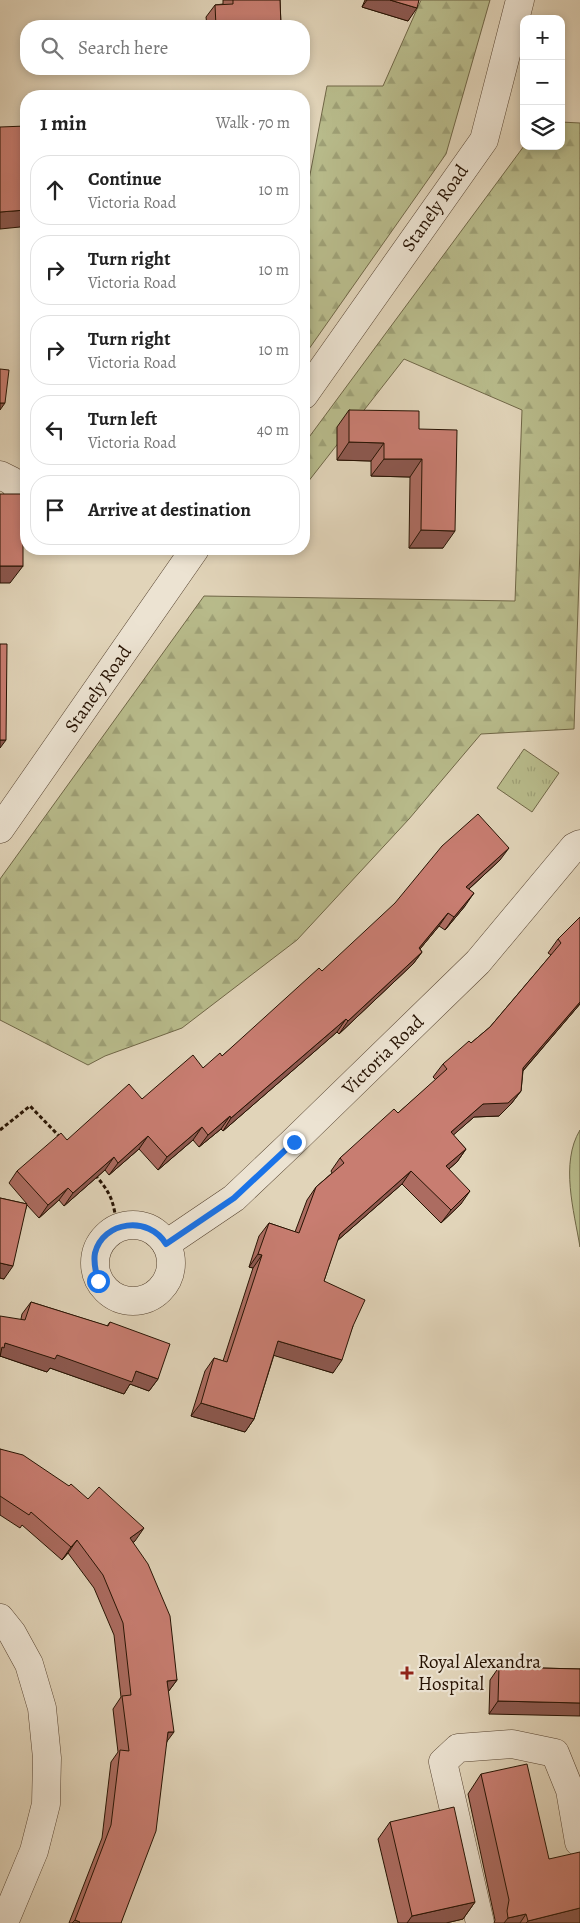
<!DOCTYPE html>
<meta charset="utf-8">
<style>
body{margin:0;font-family:Alegreya,serif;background:#f6f6f6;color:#222}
.controls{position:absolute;right:15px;top:15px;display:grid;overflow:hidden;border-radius:10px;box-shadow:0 2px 8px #0003}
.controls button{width:45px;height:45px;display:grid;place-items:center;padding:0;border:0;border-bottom:1px solid #e0e0e0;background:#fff;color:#222;font:25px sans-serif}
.stop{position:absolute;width:15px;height:15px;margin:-11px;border:4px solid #1a73e8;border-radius:50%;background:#fff}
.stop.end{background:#1a73e8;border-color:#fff;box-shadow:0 1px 5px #0008}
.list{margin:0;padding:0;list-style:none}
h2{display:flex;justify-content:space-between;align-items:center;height:65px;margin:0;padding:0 20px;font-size:21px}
h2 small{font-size:16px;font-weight:400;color:#767676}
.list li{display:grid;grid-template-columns:32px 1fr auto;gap:15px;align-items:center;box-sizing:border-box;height:70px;margin:0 10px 10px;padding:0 10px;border:1px solid #e0e0e0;border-radius:20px}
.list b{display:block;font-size:19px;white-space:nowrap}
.list p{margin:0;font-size:16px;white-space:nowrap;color:#767676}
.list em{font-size:16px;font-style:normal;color:#767676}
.icon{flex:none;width:28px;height:28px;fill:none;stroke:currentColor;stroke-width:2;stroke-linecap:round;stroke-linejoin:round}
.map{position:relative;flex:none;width:580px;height:1923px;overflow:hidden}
.search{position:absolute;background:#fff;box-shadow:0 2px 8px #0003;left:20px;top:20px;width:290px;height:55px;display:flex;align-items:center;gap:12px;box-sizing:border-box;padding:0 18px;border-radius:20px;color:#767676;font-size:19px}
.panel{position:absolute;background:#fff;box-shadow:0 2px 8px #0003;left:20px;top:90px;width:290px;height:465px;border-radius:20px}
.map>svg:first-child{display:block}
.green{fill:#b8bb8b;stroke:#706747}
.forest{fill:url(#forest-firs);stroke:#706747}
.park{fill:url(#park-tufts);stroke:#706747}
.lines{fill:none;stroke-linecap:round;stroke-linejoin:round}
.minor-casing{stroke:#564330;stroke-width:29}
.path{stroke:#271303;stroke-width:3;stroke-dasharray:4 2.5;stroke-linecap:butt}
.minor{stroke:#ece3d2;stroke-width:28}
.wall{fill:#ac6c61;stroke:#271303}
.shaded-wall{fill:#8c584f;stroke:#271303}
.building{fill:#c87d71;stroke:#271303}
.route{stroke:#1a73e8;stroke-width:6}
.poi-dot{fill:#8f2418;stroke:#ece3d2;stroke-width:2}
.labels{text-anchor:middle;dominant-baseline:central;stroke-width:4.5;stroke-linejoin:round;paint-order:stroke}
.street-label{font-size:19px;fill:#271303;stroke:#ece3d2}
.poi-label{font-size:19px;fill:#271303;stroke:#ece3d2;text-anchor:start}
</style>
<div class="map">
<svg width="580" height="1923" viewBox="0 0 580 1923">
<defs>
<pattern id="forest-firs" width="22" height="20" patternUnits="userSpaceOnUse" patternTransform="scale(1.25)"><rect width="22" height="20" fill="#b8bb8b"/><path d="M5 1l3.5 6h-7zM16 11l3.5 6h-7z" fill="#9ea076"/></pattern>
<pattern id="park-tufts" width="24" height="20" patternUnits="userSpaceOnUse" patternTransform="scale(1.25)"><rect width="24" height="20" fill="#b8bb8b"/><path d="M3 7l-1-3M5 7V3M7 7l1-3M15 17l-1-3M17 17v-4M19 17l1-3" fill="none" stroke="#9ea076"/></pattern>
</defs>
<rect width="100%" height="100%" fill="#e1d4b9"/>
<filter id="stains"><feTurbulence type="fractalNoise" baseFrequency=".004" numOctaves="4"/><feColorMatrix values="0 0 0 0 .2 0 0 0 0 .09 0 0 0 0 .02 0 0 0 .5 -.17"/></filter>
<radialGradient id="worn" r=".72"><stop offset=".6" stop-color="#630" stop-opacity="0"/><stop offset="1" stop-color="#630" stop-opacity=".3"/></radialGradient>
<path class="green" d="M 580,1130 L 580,1247 C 574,1211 560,1163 580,1130 Z"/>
<g class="forest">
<polygon points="421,0 490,0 446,154 304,356 304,206 327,86 383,86"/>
<polygon points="561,122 580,123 580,548 574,729 481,734 409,819 297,940 182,1028 105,1056 88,1065 0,1020 0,879 204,596 515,601 522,410 404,359 304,487 304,444 524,146 561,146"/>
</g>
<polygon class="park" points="524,749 559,773 532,812 497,788"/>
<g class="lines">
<g class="minor-casing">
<g id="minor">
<polyline points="304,395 484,140 520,0"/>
<polyline points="0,475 12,481 26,499"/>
<polyline points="0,829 195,549"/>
<circle cx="133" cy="1263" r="38"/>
<polyline points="166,1244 234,1198 293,1142 478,962 574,847 580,844"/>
<polyline points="0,1618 12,1633 29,1664 42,1708 47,1758 46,1804 34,1851 4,1923"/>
<polyline points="480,1923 443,1762 458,1748 512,1744 555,1753 570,1790 579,1842"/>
</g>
</g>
<g class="path">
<polyline points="0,1130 30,1106 60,1137"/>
<path d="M 95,1175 C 112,1194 114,1203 117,1228"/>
</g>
<use href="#minor" class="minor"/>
</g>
<g class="wall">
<polygon points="223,0 280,0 281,26 207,26 206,17 215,5 223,4"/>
<polygon points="365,0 419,0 408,21 362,7"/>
<polygon points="26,358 26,396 21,395 25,359"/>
<polygon points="349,410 419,429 443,548 409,548 410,477 371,476 371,461 337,460 337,427"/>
<polygon points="500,860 469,889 465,906 445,930 439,926 420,949 422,952 413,964 339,1034 337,1032 223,1131 221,1129 199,1147 193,1140 158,1170 139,1149 109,1175 105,1170 64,1206 59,1200 39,1218 27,1205 4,1279 0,1278 0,1198 27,1204 9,1183 17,1171 67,1140 142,1099 203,1068 222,1056 322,971"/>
<polygon points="580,917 580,1004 523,1071 521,1091 511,1104 499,1116 474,1117 453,1135 466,1149 457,1162 449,1169 461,1204 441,1223 402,1184 337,1241 324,1281 353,1326 333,1373 274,1355 254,1419 245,1432 191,1416 205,1371 214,1358 223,1361 253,1268 249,1267 259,1236 269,1223 295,1232 307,1200 316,1187 332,1173 331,1171 340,1158 398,1113 436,1080 433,1077 443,1064 471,1043 490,1027 551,955 548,953 558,939"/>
<polygon points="31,1302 107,1326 110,1322 158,1379 149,1391 130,1384 124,1394 50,1368 47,1372 0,1356 21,1319 22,1314"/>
<polygon points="0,1449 135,1541 133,1543 177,1680 168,1692 167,1741 121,1923 69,1923 102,1838 111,1762 118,1752 113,1709 121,1697 114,1635 94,1588 68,1553 62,1560 22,1525 20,1528 0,1515"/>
<polygon points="499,1667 580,1669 489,1714 490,1680"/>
<polygon points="481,1774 549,1859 580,1923 494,1923 495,1920 468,1794"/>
<polygon points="390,1822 475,1902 463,1919 446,1923 398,1923 378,1839"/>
</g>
<g class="shaded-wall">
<polygon points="367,0 390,0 417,8 408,21 362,7"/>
<polygon points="26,210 26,219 20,227 0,229 0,212"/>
<polygon points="26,388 26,396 21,395"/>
<polygon points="0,403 5,403 0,410"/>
<polygon points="349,442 384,443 371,461 337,460"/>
<polygon points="384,459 422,459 410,477 371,476"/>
<polygon points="421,530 455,531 443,548 409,548"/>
<polygon points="0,566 23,566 10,583 0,583"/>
<polygon points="0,740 6,740 0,748"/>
<polygon points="509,848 500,860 457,900 466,887"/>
<polygon points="474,893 465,906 445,930 454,917"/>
<polygon points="448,913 439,926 410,961 419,948"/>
<polygon points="422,952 413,964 339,1034 348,1021"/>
<polygon points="580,1002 580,1004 514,1081 523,1068"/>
<polygon points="346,1019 337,1032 223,1131 231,1118"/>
<polygon points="521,1091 511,1104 499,1116 474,1117 442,1145 451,1132 483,1104"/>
<polygon points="230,1116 221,1129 199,1147 208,1135"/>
<polygon points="202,1127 193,1140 158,1170 167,1157"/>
<polygon points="148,1136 139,1149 109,1175 118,1163"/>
<polygon points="466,1149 457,1162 437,1179 446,1166"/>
<polygon points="114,1157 105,1170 64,1206 73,1193"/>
<polygon points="411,1171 402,1184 330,1247 340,1234"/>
<polygon points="68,1188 59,1200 39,1218 48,1205"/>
<polygon points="470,1191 461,1204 441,1223 451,1210"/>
<polygon points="258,1254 262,1255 253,1268 249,1267"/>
<polygon points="0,1263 13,1266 4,1279 0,1278"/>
<polygon points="278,1341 342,1360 333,1373 269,1354"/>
<polygon points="5,1343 57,1355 136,1371 158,1379 149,1391 130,1384 124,1394 50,1368 47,1372 0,1356 0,1350"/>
<polygon points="201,1403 254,1419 245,1432 191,1416"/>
<polygon points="144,1528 135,1541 121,1551 130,1538"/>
<polygon points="77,1540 68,1553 62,1560 71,1547"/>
<polygon points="177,1680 168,1692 167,1681"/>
<polygon points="498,1701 580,1703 580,1716 489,1714"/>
<polygon points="168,1732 174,1732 165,1744"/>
<polygon points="475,1902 463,1919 446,1923 407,1923 412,1916"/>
<polygon points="580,1908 580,1923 526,1923 528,1921"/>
<polygon points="526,1914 520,1923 504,1923 508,1918"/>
<polygon points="75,1920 80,1922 79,1923 72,1923"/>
</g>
<g class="building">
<polygon points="233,0 280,0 281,26 216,26 215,5 233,4"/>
<polygon points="390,0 419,0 417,8"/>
<polygon points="26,126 26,210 0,212 0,127"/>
<polygon points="0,369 9,370 5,403 0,403"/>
<polygon points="349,410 419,411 419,429 457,430 455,531 421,530 422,459 384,459 384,443 349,442"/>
<rect x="0" y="494" width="23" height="72"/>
<polygon points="0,644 7,644 6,740 0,740"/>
<polygon points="478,814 509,848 466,887 474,893 454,917 448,913 419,948 422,952 348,1021 346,1019 231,1118 230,1116 208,1135 202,1127 167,1157 148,1136 118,1163 114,1157 73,1193 68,1188 48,1205 17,1171 61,1133 67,1140 129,1084 142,1099 193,1055 203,1068 220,1053 222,1056 319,968 322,971 395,903 442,846"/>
<polygon points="580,917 580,1002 523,1068 521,1091 508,1103 483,1104 451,1132 466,1149 446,1166 470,1191 451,1210 411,1171 340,1234 324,1281 365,1300 353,1326 342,1360 278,1341 254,1419 201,1403 214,1358 227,1362 262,1255 258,1254 269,1223 299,1233 316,1187 344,1163 340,1158 394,1109 398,1113 447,1069 443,1064 469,1041 471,1043 490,1027 561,943 558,939"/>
<polygon points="0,1198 27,1204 13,1266 0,1263"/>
<polygon points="31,1302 108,1326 110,1322 170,1344 158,1379 136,1371 132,1382 57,1355 55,1359 5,1343 4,1348 2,1347 0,1357 0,1316 25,1320"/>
<polygon points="0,1449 23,1455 69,1486 71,1484 88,1499 99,1487 144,1528 130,1538 148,1564 170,1616 177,1680 167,1681 174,1732 168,1732 156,1831 121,1923 79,1923 80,1922 75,1920 111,1825 120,1750 129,1751 122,1696 131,1695 123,1623 103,1575 77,1540 71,1547 31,1512 29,1515 0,1496"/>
<polygon points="499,1667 580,1669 580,1703 498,1701"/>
<polygon points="527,1764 549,1859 580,1852 580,1908 528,1921 526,1914 508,1918 507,1911 509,1900 481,1774"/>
<polygon points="454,1807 475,1902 412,1916 390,1822"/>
</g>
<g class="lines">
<path class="route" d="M 98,1281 C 96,1272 93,1263 95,1253 C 103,1221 149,1215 166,1244 L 234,1198 L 294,1142"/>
</g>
<path class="poi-dot" d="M404.5 1665.5h5v5h5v5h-5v5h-5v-5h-5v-5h5z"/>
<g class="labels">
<g class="street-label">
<text transform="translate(435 208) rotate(-55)">Stanely Road</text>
<text transform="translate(98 689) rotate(-55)">Stanely Road</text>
<text transform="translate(383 1055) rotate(-44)">Victoria Road</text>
</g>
<g class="poi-label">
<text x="418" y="1662">Royal Alexandra<tspan x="418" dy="22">Hospital</tspan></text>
</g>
</g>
<rect width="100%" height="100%" filter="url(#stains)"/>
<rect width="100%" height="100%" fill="url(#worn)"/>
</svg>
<div class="controls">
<button>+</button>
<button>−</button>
<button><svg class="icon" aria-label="layers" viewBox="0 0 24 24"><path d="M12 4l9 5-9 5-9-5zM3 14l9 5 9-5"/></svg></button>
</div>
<div class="stop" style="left:98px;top:1281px"></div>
<div class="stop end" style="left:294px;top:1142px"></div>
<div class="search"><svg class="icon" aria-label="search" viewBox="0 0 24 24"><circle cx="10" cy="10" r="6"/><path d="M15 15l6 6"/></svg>Search here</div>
<section class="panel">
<h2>1 min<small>Walk · 70 m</small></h2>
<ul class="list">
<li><svg class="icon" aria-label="ahead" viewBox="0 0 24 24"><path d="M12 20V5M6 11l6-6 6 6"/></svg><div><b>Continue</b><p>Victoria Road</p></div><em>10 m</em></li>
<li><svg class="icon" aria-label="right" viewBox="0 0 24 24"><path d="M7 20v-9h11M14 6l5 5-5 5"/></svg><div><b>Turn right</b><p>Victoria Road</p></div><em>10 m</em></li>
<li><svg class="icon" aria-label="right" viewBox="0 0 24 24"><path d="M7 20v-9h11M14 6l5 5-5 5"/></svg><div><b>Turn right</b><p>Victoria Road</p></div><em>10 m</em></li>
<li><svg class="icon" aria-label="left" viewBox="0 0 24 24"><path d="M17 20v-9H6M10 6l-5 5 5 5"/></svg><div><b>Turn left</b><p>Victoria Road</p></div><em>40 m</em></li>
<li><svg class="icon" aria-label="arrive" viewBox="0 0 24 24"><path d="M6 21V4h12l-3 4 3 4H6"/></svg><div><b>Arrive at destination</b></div></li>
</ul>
</section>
</div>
